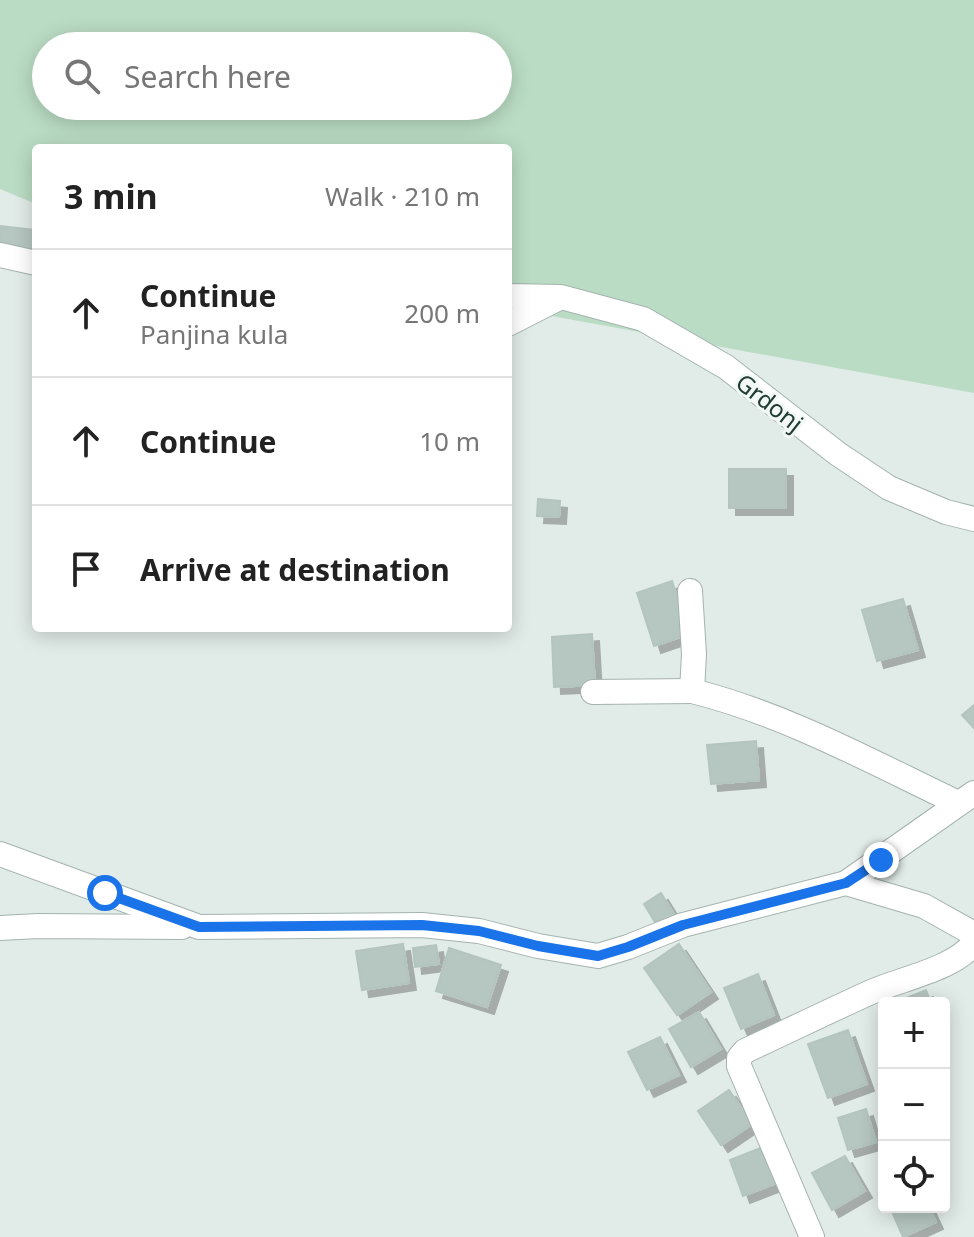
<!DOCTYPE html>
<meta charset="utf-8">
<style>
body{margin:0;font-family:"Noto Sans",sans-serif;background:#f6f6f6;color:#222}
.controls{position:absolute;right:24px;bottom:24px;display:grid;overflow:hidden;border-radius:8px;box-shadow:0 4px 20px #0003}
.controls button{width:72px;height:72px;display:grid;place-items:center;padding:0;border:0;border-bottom:2px solid #e0e0e0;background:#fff;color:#222;font:40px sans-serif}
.stop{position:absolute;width:24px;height:24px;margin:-18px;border:6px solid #1a73e8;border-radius:50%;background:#fff}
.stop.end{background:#1a73e8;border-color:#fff;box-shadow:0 2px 8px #0008}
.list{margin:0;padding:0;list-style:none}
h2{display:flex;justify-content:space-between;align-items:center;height:104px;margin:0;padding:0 32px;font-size:34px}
h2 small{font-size:26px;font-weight:400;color:#767676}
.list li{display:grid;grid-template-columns:52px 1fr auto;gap:24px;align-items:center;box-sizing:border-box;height:128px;padding:0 32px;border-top:2px solid #e0e0e0}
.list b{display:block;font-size:30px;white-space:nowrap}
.list p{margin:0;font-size:26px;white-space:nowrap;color:#767676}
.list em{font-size:26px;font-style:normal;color:#767676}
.icon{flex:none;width:44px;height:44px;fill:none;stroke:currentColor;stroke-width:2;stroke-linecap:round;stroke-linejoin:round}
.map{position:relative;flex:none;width:974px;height:1237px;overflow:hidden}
.search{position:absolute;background:#fff;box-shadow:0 4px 20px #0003;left:32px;top:32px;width:480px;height:88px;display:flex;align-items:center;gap:20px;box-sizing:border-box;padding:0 28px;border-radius:44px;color:#767676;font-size:30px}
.panel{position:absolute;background:#fff;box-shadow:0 4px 20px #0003;left:32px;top:144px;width:480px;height:488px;border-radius:8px}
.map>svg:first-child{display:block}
.green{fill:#badcc4;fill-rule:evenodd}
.building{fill:#b6c6c0;stroke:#b3c5be;stroke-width:2;filter:url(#shadow)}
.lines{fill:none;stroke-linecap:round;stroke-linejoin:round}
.minor-casing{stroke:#a4b3ae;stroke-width:26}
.minor{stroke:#fff;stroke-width:24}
.route{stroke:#1a73e8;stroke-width:10}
.labels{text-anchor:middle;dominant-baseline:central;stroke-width:6;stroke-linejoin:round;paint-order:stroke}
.street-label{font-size:24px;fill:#213b35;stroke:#f1f8f5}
</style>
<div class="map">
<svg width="974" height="1237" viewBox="0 0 974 1237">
<defs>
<filter id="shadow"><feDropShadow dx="7" dy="7" stdDeviation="0" flood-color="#0004"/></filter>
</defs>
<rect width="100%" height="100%" fill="#e1ebe7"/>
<path class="green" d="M 0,0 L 974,0 L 974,393 L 508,308 L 508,148 L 36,148 L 36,204 L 0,189 ZM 46,46 L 498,46 L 498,106 L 46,106 Z"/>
<g class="building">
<polygon points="0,226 34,230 32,251 0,248"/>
<rect x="729" y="469" width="57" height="39"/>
<polygon points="538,499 560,501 559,517 537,516"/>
<polygon points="672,581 689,634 654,646 637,593"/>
<polygon points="903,599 918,650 877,661 862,610"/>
<polygon points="592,634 595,685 554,687 552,637"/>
<polygon points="974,705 974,728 962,715"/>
<polygon points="756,741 759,780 711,784 707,745"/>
<polygon points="661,893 675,916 658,927 644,904"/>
<polygon points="403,944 409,983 362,990 356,951"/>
<polygon points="679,944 711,992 677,1015 644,968"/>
<polygon points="436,945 439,964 415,967 413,948"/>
<polygon points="449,948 501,965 487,1007 436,991"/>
<polygon points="758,974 774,1015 741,1029 724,988"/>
<polygon points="926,990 931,1003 894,1003"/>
<polygon points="699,1012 721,1049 691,1067 669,1029"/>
<polygon points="848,1030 867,1084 828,1098 808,1044"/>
<polygon points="660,1037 679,1075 647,1090 628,1052"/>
<polygon points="729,1090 752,1124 721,1145 698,1111"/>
<polygon points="866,1109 876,1142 848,1150 838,1118"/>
<polygon points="768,1145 782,1181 743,1196 730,1160"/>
<polygon points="845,1156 865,1191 832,1210 812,1173"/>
<polygon points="890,1207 929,1207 936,1222 903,1237"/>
</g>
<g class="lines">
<g class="minor-casing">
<g id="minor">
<polyline points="0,255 36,263"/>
<polyline points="508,296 561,297 643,319 726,367 838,454 889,488 946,512 974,519"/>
<polyline points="508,324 559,298"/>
<path d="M 690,591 L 694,654 L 692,691 C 785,714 872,762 958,803"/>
<polyline points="593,692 692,691"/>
<polyline points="0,854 199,927 422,925 479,931 538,946 598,956 628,947 683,925 846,883 924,906 974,934"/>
<polyline points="846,883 974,793"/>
<polyline points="0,928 38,926 182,927"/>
<path d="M 812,1237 L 739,1066 L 739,1058 L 745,1051 C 786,1032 827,1012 869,993 C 899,979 953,970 974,943"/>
</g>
</g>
<use href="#minor" class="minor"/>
</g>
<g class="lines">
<polyline class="route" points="105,893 199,927 422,925 479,931 538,946 598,956 628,947 683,925 846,883 881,860"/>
</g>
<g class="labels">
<g class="street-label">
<text transform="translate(770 402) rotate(38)">Grdonj</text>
</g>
</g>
</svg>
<div class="controls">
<button>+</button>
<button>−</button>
<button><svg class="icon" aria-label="locate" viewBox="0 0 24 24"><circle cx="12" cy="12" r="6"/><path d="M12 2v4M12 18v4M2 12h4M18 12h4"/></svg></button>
</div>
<div class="stop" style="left:105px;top:893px"></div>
<div class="stop end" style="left:881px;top:860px"></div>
<div class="search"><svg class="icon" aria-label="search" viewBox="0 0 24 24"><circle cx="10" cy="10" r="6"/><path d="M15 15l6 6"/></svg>Search here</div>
<section class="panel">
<h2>3 min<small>Walk · 210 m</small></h2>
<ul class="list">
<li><svg class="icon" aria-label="ahead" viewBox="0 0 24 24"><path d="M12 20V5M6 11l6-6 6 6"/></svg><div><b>Continue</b><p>Panjina kula</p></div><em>200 m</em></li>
<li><svg class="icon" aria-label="ahead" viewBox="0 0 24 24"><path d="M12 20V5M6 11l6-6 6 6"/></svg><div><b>Continue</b></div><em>10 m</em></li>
<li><svg class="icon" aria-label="arrive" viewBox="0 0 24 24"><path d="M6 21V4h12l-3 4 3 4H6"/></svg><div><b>Arrive at destination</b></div></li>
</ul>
</section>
</div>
